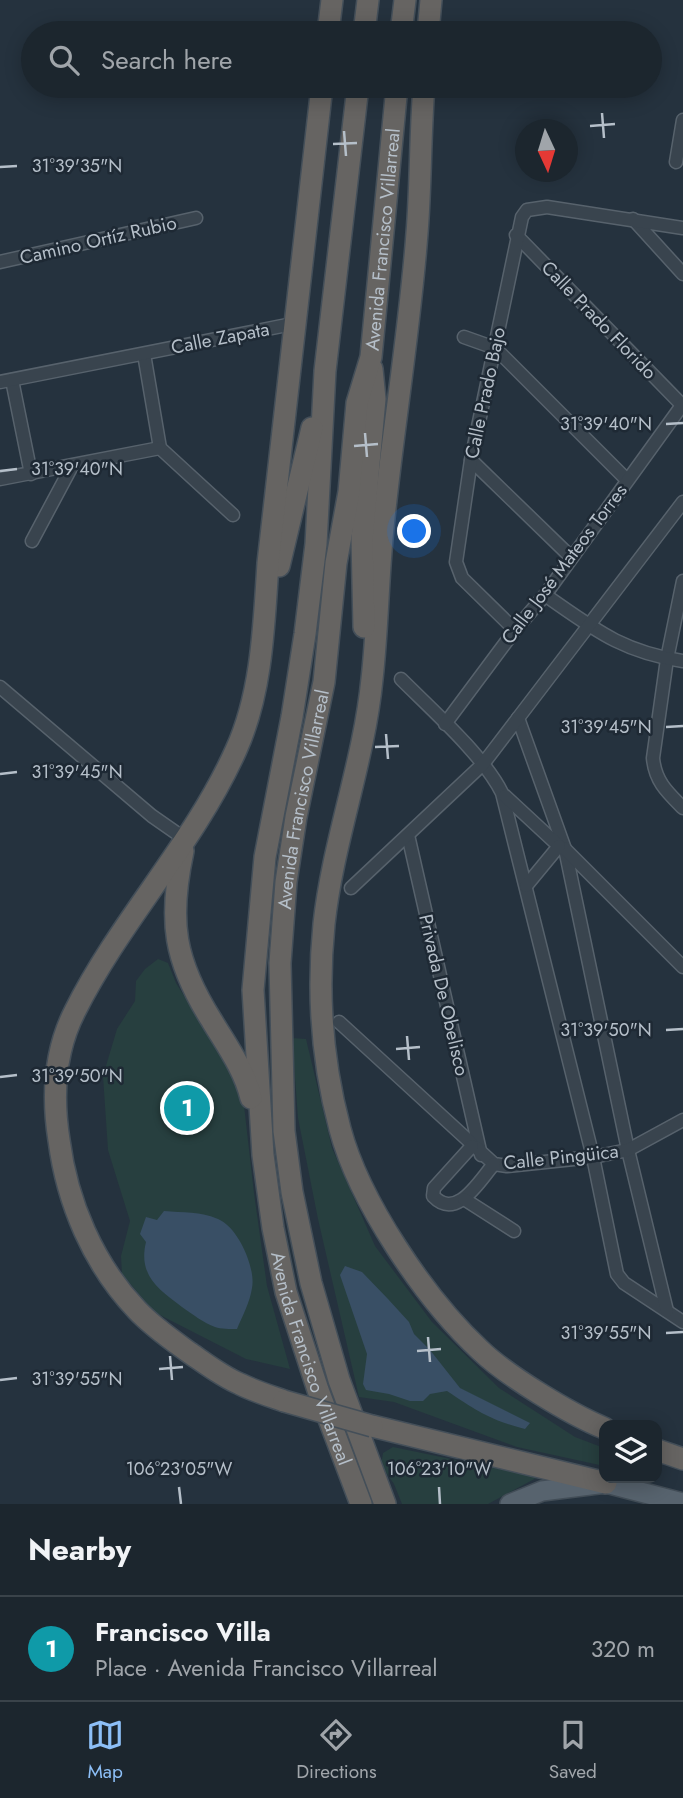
<!DOCTYPE html>
<meta charset="utf-8">
<style>
body{margin:0;font-family:Jost,sans-serif;background:#29323a;color:#f1f3f6}
.controls{position:absolute;right:21px;bottom:21px;display:grid;overflow:hidden;border-radius:14px;box-shadow:0 4px 18px #0003}
.controls button{width:63px;height:63px;display:grid;place-items:center;padding:0;border:0;border-bottom:2px solid #3a434a;background:#1c262e;color:#f1f3f6;font:35px sans-serif}
.compass{position:absolute;left:515px;top:119px;width:63px;height:63px;border-radius:50%;background:#1c262e;box-shadow:0 4px 18px #0003;rotate:176deg}
.you{position:absolute;left:415px;top:532px;width:24px;height:24px;margin:-18px;border:5px solid #fff;border-radius:50%;background:#1a73e8;box-shadow:0 0 0 10px #1a73e833}
.badge{display:grid;place-items:center;width:46px;height:46px;border-radius:50%;background:#8dbff7;color:#fff;font-size:23px;font-weight:700}
.pin{position:absolute;translate:-50% -50%;border:4px solid #fff;box-shadow:0 2px 7px #0006}
.list{margin:0;padding:0;list-style:none}
h2{display:flex;justify-content:space-between;align-items:center;height:91px;margin:0;padding:0 28px;font-size:30px}
h2 small{font-size:23px;font-weight:400;color:#a0a5aa}
.list li{display:grid;grid-template-columns:46px 1fr auto;gap:21px;align-items:center;box-sizing:border-box;height:105px;padding:0 28px;border-top:2px solid #3a434a}
.list b{display:block;font-size:26px;white-space:nowrap}
.list p{margin:0;font-size:23px;white-space:nowrap;color:#a0a5aa}
.list em{font-size:23px;font-style:normal;color:#a0a5aa}
.icon{flex:none;width:38px;height:38px;fill:none;stroke:currentColor;stroke-width:2;stroke-linecap:round;stroke-linejoin:round}
.map{position:relative;flex:none;width:683px;height:1504px;overflow:hidden}
.search{position:absolute;background:#1c262e;box-shadow:0 4px 18px #0003;left:21px;right:21px;top:21px;height:77px;display:flex;align-items:center;gap:18px;box-sizing:border-box;padding:0 24px;border-radius:38px;color:#a0a5aa;font-size:26px}
.sheet{height:196px;background:#1c262e}
nav{display:flex;justify-content:space-around;align-items:center;box-sizing:border-box;height:98px;border-top:2px solid #3a434a;background:#1c262e;font-size:19px;color:#a0a5aa}
nav a{display:grid;justify-items:center;gap:4px}
nav .on{color:#8dbff7}
.map>svg:first-child{display:block}
.green{fill:#273f3f}
.water{fill:#394f65}
.lines{fill:none;stroke-linecap:round;stroke-linejoin:round}
.minor-casing{stroke:#57626c;stroke-width:15}
.primary-casing{stroke:#424d57;stroke-width:22}
.trunk-casing{stroke:#444f59;stroke-width:24}
.minor{stroke:#39444e;stroke-width:12}
.primary{stroke:#57636e;stroke-width:19}
.trunk{stroke:#666462;stroke-width:21}
.trunk-bridge-casing{stroke:#444f59;stroke-width:24;stroke-linecap:butt}
.trunk-bridge{stroke:#666462;stroke-width:21}
.ticks{fill:none;stroke:#b5bfc9;stroke-width:2.5}
.labels{text-anchor:middle;dominant-baseline:central;stroke-width:5;stroke-linejoin:round;paint-order:stroke}
.street-label{font-size:19px;fill:#b5bfc9;stroke:#1e2934}
.ticks-label{font-size:18px;text-anchor:middle;fill:#b5bfc9;stroke:#1e2934;stroke-width:5;stroke-linejoin:round;paint-order:stroke}
</style>
<div class="map">
<svg width="683" height="1504" viewBox="0 0 683 1504">
<rect width="100%" height="100%" fill="#25323e"/>
<g class="green">
<polygon points="158,959 168,963 176,983 242,1088 254,1193 267,1286 290,1369 246,1359 154,1312 122,1274 121,1256 130,1221 108,1150 103,1076 117,1029 135,1001 136,981 145,969"/>
<polygon points="292,1038 306,1039 332,1148 375,1246 432,1322 499,1388 575,1437 604,1448 604,1466 517,1447 394,1402 359,1397 318,1219 298,1118"/>
<polygon points="393,1447 538,1477 488,1504 402,1504 394,1484 381,1465 383,1453"/>
</g>
<g class="water">
<path d="M 164,1211 C 182,1213 201,1211 218,1219 C 238,1227 256,1268 252,1288 C 250,1302 242,1317 237,1329 C 230,1329 221,1329 215,1327 C 204,1323 192,1314 182,1307 C 158,1289 138,1275 146,1242 L 140,1234 L 146,1217 L 157,1220 Z"/>
<path d="M 345,1266 L 362,1272 L 388,1299 L 409,1322 L 414,1334 L 430,1350 L 460,1388 L 530,1423 L 525,1429 C 490,1420 477,1411 447,1391 L 430,1394 L 423,1401 L 410,1401 L 389,1394 L 366,1390 L 363,1384 L 367,1354 L 340,1275 Z"/>
</g>
<g class="lines">
<g class="minor-casing">
<g id="minor">
<polyline points="676,162 683,120"/>
<polyline points="633,219 683,274"/>
<polyline points="516,235 682,405"/>
<polyline points="0,262 196,218"/>
<polyline points="464,337 495,348 627,480"/>
<polyline points="144,354 160,448"/>
<polyline points="12,380 31,474"/>
<polyline points="0,382 297,323"/>
<polyline points="471,460 571,557"/>
<polyline points="0,479 160,448 233,515"/>
<polyline points="32,541 72,466"/>
<path d="M 683,581 L 667,659 L 653,758 C 655,781 667,792 683,808"/>
<path d="M 545,595 C 594,629 622,652 683,661"/>
<polyline points="515,630 462,578 456,562 471,460 522,217 527,210 547,207 683,228"/>
<path d="M 401,679 C 431,709 484,756 502,793 L 593,1157 L 617,1274 L 624,1283 L 683,1322"/>
<polyline points="0,687 152,816 185,839"/>
<polyline points="518,718 565,849 628,1150 667,1311"/>
<polyline points="445,724 515,630 545,595 683,404"/>
<polyline points="505,796 559,846 565,849 683,967"/>
<polyline points="408,835 481,1155"/>
<polyline points="526,886 559,846"/>
<polyline points="351,888 483,764 683,502"/>
<polyline points="339,1022 494,1164 507,1166 593,1157 628,1150 683,1120"/>
<path d="M 472,1146 L 434,1188 L 433,1196 C 457,1221 479,1181 494,1164"/>
<polyline points="464,1199 514,1231"/>
</g>
</g>
<g class="primary-casing">
<polyline id="primary" points="510,1504 542,1491 606,1483 683,1503"/>
</g>
<g class="trunk-casing">
<g id="trunk">
<polyline points="328,33 332,0"/>
<polyline points="364,33 368,0"/>
<polyline points="401,33 405,0"/>
<polyline points="428,33 431,0"/>
<path id="s1" d="M 358,86 L 325,371 L 316,544 L 305,634 L 292,717 L 265,857 L 253,990 L 263,1155 L 273,1228 L 286,1292 L 318,1390 L 361,1504"/>
<path d="M 424,86 C 420,135 421,184 417,233 C 410,328 394,422 384,518 C 378,571 378,626 372,679 C 364,762 333,841 324,924 C 317,993 322,1062 340,1129 C 359,1201 425,1299 480,1350 C 507,1376 570,1414 604,1428"/>
<polyline points="279,566 312,428"/>
<polyline points="364,627 362,539 375,399 372,369"/>
<path d="M 183,851 C 168,921 174,961 212,1021 C 227,1046 244,1069 251,1098"/>
<path d="M 284,1401 C 270,1396 254,1391 240,1384 C 223,1377 206,1364 190,1353 C 172,1340 153,1327 137,1310 C 93,1264 67,1202 59,1140 C 52,1096 54,1052 75,1011 C 121,919 194,844 236,750 C 262,693 264,625 268,563 L 322,86"/>
<polyline points="372,1426 606,1483"/>
<polyline points="657,1450 683,1459"/>
<path id="s2" d="M 385,1504 L 339,1380 L 311,1283 L 292,1192 L 284,1131 L 280,963 L 286,882 L 296,817 L 324,682 L 336,563 L 349,492 L 357,403 L 371,357 L 397,86"/>
</g>
</g>
<use href="#minor" class="minor"/>
<use href="#primary" class="primary"/>
<use href="#trunk" class="trunk"/>
<g class="trunk-bridge-casing">
<polyline id="trunk-bridge" points="284,1401 372,1426"/>
</g>
<use href="#trunk-bridge" class="trunk-bridge"/>
</g>
<path class="ticks" d="M 602,113 L 604,138M 590,126 L 615,124M 344,131 L 346,156M 333,144 L 357,143M 0,167 L 17,166M 666,424 L 683,423M 365,433 L 367,457M 354,446 L 378,444M 0,471 L 17,469M 666,727 L 683,726M 386,734 L 388,759M 375,747 L 399,746M 0,774 L 17,772M 666,1030 L 683,1029M 407,1036 L 409,1060M 396,1049 L 420,1047M 0,1077 L 17,1075M 666,1333 L 683,1332M 428,1337 L 430,1362M 417,1351 L 441,1349M 170,1356 L 172,1380M 159,1369 L 183,1367M 0,1380 L 17,1378M 179,1487 L 181,1504M 439,1487 L 440,1504"/>
<g class="labels">
<g class="street-label">
<text stroke="none"><textPath href="#s2" startOffset="1288">Avenida Francisco Villarreal</textPath></text>
<text transform="translate(98 240) rotate(-13)">Camino Ortíz Rubio</text>
<text transform="translate(599 320) rotate(46)">Calle Prado Florido</text>
<text transform="translate(220 338) rotate(-11)">Calle Zapata</text>
<text transform="translate(485 393) rotate(-78)">Calle Prado Bajo</text>
<text transform="translate(564 564) rotate(-53)">Calle José Mateos Torres</text>
<text stroke="none"><textPath href="#s2" startOffset="721">Avenida Francisco Villarreal</textPath></text>
<text transform="translate(444 995) rotate(77)">Privada De Obelisco</text>
<text transform="translate(561 1157) rotate(-6)">Calle Pingüica</text>
<text stroke="none"><textPath href="#s1" startOffset="1286">Avenida Francisco Villarreal</textPath></text>
</g>
</g>
<g class="ticks-label">
<text x="77" y="172">31°39'35"N</text>
<text x="606" y="430">31°39'40"N</text>
<text x="77" y="475">31°39'40"N</text>
<text x="606" y="733">31°39'45"N</text>
<text x="77" y="778">31°39'45"N</text>
<text x="606" y="1036">31°39'50"N</text>
<text x="77" y="1082">31°39'50"N</text>
<text x="606" y="1339">31°39'55"N</text>
<text x="77" y="1385">31°39'55"N</text>
<text x="179" y="1475">106°23'05"W</text>
<text x="439" y="1475">106°23'10"W</text>
</g>
</svg>
<div class="controls">
<button><svg class="icon" aria-label="layers" viewBox="0 0 24 24"><path d="M12 4l9 5-9 5-9-5zM3 14l9 5 9-5"/></svg></button>
</div>
<svg class="compass" viewBox="-18 -18 36 36"><path d="M0-13l5 13h-10z" fill="#e53935"/><path d="M0 13l5-13h-10z" fill="#a0a5aa"/></svg>
<div class="you"></div>
<div class="pin badge" style="left:187px;top:1108px;background:#0f9aa8">1</div>
<div class="search"><svg class="icon" aria-label="search" viewBox="0 0 24 24"><circle cx="10" cy="10" r="6"/><path d="M15 15l6 6"/></svg>Search here</div>
</div>
<section class="sheet">
<h2>Nearby<small></small></h2>
<ul class="list">
<li><span class="badge" style="background:#0f9aa8">1</span><div><b>Francisco Villa</b><p>Place · Avenida Francisco Villarreal</p></div><em>320 m</em></li>
</ul>
</section>
<nav>
<a class="on"><svg class="icon" aria-label="map" viewBox="0 0 24 24"><path d="M3 6l6-2 6 2 6-2v14l-6 2-6-2-6 2zM9 4v14M15 6v14"/></svg>Map</a>
<a><svg class="icon" aria-label="directions" viewBox="0 0 24 24"><path d="M12 3l9 9-9 9-9-9zM9 14v-3h6M13 9l2 2-2 2"/></svg>Directions</a>
<a><svg class="icon" aria-label="saved" viewBox="0 0 24 24"><path d="M7 4h10v16l-5-4-5 4z"/></svg>Saved</a>
</nav>
